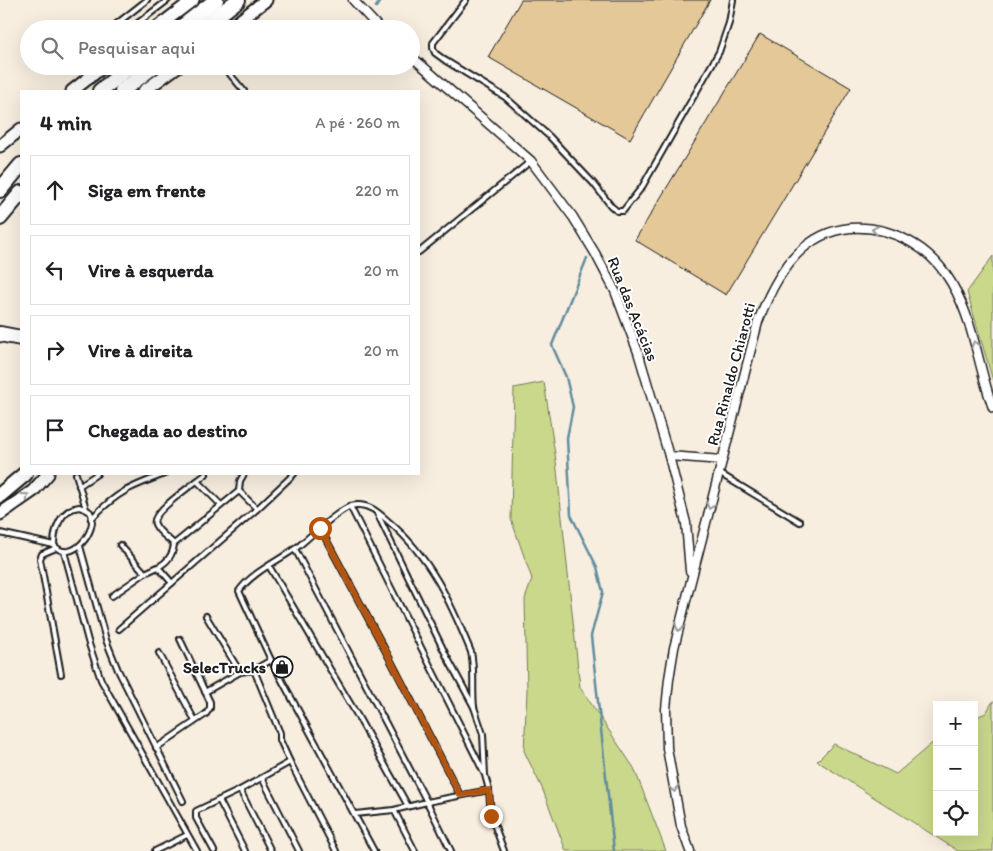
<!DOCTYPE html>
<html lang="pt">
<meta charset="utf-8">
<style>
body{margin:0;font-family:Itim,sans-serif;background:#f6f6f6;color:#202124}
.controls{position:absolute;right:15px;bottom:15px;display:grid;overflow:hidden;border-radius:0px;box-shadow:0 5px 20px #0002}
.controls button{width:45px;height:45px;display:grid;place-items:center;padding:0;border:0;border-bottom:1px solid #e0e0e0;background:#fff;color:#202124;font:25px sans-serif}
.stop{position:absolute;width:15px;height:15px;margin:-11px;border:4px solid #b45309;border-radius:50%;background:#fff}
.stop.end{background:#b45309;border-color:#fff;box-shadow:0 1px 5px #0008}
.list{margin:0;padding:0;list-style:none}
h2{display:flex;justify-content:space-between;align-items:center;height:65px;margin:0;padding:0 20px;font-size:21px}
h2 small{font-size:16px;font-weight:400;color:#757577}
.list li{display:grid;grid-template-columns:32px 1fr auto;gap:15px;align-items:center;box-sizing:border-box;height:70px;margin:0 10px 10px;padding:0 10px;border:1px solid #e0e0e0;border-radius:0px}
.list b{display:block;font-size:19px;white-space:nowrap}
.list em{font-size:16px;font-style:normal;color:#757577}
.icon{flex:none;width:28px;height:28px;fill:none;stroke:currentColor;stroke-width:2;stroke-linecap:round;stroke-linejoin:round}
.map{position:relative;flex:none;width:993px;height:851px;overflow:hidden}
.search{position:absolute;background:#fff;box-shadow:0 5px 20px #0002;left:20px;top:20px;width:400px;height:55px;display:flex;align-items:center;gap:12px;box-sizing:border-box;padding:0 18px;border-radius:28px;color:#757577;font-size:19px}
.panel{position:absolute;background:#fff;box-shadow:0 5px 20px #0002;left:20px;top:90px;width:400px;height:385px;border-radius:0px}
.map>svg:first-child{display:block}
.green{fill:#c9d88b;stroke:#727a54}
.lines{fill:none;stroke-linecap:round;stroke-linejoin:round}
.stream{stroke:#628c9d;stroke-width:2.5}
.building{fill:#e4c898;stroke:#1c1c1c}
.lane-casing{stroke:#1c1c1c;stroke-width:8}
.street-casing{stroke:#1c1c1c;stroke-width:11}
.primary-casing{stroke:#1c1c1c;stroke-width:15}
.highway-casing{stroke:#1c1c1c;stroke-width:18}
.lane{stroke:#fff;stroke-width:4}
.street{stroke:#fff;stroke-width:8}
.primary{stroke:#fff;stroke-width:11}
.highway{stroke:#fff;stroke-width:14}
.oneway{stroke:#999}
.route{stroke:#b45309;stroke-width:6}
.labels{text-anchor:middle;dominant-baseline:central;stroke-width:4;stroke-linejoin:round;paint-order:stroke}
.street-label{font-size:16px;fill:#1c1c1c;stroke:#fff}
.poi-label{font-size:16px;font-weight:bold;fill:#1c1c1c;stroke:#fff;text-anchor:end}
</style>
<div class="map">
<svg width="993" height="851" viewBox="0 0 993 851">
<rect width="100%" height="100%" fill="#f7eee0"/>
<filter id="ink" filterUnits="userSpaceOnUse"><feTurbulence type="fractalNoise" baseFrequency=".02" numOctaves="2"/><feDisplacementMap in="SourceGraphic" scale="10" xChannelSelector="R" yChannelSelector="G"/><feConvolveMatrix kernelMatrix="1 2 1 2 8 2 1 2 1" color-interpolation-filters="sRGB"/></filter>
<g filter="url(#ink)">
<g class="green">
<polygon points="993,256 993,381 967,292"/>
<polygon points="544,382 556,461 580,687 634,768 666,851 566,851 542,788 524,751 527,691 525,599 532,579 511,519 514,388"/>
<polygon points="993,701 993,851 958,851 817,761 834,744 896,774 937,739 937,832 974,832 974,718 986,713"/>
</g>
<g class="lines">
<g class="stream">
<polyline points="376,7 381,0"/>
<polyline points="587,258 552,345 566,377 573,407 567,438 571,515 597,567 603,592 591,636 614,851"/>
</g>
</g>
<g class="building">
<polygon points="521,0 710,0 630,139 488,57"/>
<polygon points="760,34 851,88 726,295 635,240"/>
</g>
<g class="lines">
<g class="lane-casing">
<g id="lane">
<polyline points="466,0 433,43 433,48 435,53 446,61 505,97 550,137 594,184 611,206 617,211 623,211 642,187 719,52 729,23 733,0"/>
<polyline points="110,29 147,0"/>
<polyline points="130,29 168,0"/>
<polyline points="223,66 244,91"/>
<polyline points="419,252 531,161"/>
<polyline points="719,473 800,522"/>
<polyline points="76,474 86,509"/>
<path d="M 206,474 C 197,482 149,513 155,524 C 158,532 168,538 174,544 L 239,491 L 240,481 L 244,474"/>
<polyline points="197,481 221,505"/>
<polyline points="79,486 97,474"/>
<polyline points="350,506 484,773"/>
<path d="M 79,507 C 82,508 87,509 90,512 C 100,529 71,566 54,545 C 54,529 61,509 79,507 Z"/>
<polyline points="257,509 294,474"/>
<polyline points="377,513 447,657 474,707 483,734 485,775 489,790 491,816 504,851"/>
<path d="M 91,519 C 117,492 130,487 165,474"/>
<polyline points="320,528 392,663 460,795"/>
<polyline points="0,533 54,545"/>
<polyline points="120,545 145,573"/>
<polyline points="80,546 106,640 118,670 183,801"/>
<polyline points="56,548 42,554 40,559 61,674"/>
<polyline points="295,549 427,802 451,851"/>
<polyline points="64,551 88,641 101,680 197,851"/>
<polyline points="269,566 357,715 408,806"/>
<path d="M 158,567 C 168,562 173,555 174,544"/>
<polyline points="112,596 145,573 158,567 172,583"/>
<path d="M 206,616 L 240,672 L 254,670 L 271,660 L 239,591 C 253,571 281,560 300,545 C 309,537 341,509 351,506 C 367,502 378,512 388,521 C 430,556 451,603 471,652 C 475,670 472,688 474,707"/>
<polyline points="119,629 257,509 239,491"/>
<polyline points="159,653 195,721"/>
<polyline points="271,660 374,851"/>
<polyline points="205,692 240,672"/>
<polyline points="156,748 206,714 210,708 210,702 180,639"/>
<polyline points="290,762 336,851"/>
<polyline points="262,778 299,851"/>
<polyline points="240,790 271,851"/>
<polyline points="219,800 245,851"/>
<polyline points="394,810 415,851"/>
<polyline points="355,814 394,810 427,802 489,790"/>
<polyline points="155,851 187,835"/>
<polyline points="214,851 196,818 196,811 240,790 290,762 280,740 280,733 254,670"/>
</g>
</g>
<g class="street-casing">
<g id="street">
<polyline points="353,0 380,29"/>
<polyline points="411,56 531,161 573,217 595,253 615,291 627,323 638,352 669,456 686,523 690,571"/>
<polyline points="669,456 722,460"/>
<path d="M 690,851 L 681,826 L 667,748 L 666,709 L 669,679 L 674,648 L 691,581 L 758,322 C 779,265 814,214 884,231 C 908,238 930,252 945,273 C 973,312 977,364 993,408"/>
</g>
</g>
<g class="primary-casing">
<g id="primary">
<polyline points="155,29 193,0"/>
<polyline points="229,29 266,0"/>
<polyline points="72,91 104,66"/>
<polyline points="144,91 178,66"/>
<polyline points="0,146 21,129"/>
<polyline points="0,514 33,491 48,474"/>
</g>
</g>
<g class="highway-casing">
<g id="highway">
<polyline points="179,29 216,0"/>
<polyline points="201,29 238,0"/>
<polyline points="100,91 131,66"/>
<polyline points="122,91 154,66"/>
<polyline points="0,190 21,165"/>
<polyline points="0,218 21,193"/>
<polyline points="0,334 21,338"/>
<polyline points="0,495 25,474"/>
</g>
</g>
<use href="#lane" class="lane"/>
<use href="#street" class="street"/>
<use href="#primary" class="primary"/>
<use href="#highway" class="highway"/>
</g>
<defs><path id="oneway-chevron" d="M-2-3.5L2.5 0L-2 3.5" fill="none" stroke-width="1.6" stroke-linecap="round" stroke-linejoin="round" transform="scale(1.25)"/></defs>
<g class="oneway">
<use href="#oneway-chevron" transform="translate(875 230) rotate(-170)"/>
<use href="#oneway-chevron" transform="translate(975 344) rotate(-107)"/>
<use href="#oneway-chevron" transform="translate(26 496) rotate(-36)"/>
<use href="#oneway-chevron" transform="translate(710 506) rotate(105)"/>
<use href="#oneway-chevron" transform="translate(679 628) rotate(105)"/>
<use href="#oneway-chevron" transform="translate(674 789) rotate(80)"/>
</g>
</g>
<g class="lines" filter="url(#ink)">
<polyline class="route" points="320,528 392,663 460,795 489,790 491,816"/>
</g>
<defs>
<g id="shop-ring" transform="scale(1.125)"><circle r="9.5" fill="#fff" stroke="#1c1c1c" stroke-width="1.5"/><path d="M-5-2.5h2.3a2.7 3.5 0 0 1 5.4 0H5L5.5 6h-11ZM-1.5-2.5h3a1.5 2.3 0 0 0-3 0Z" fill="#1c1c1c"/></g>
</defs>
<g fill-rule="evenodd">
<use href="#shop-ring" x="282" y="667"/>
</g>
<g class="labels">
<g class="street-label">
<text transform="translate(633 309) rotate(68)">Rua das Acácias</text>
<text transform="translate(731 374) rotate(-75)">Rua Rinaldo Chiarotti</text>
</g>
<g class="poi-label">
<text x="266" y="667">SelecTrucks</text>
</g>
</g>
</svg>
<div class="controls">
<button>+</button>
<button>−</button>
<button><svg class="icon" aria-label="locate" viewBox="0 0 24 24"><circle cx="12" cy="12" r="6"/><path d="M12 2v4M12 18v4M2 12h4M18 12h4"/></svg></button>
</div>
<div class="stop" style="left:320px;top:528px"></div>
<div class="stop end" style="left:491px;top:816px"></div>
<div class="search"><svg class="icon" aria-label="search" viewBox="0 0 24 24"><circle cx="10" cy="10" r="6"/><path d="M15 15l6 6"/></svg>Pesquisar aqui</div>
<section class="panel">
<h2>4 min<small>A pé · 260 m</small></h2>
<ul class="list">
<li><svg class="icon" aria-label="ahead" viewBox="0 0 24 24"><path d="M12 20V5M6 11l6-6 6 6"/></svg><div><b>Siga em frente</b></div><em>220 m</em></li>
<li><svg class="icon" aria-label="left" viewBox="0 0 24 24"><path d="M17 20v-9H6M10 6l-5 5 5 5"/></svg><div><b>Vire à esquerda</b></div><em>20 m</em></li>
<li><svg class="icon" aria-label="right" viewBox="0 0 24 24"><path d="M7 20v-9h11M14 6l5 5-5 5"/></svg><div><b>Vire à direita</b></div><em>20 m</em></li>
<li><svg class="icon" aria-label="arrive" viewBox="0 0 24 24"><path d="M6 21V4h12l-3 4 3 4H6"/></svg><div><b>Chegada ao destino</b></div></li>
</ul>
</section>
</div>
